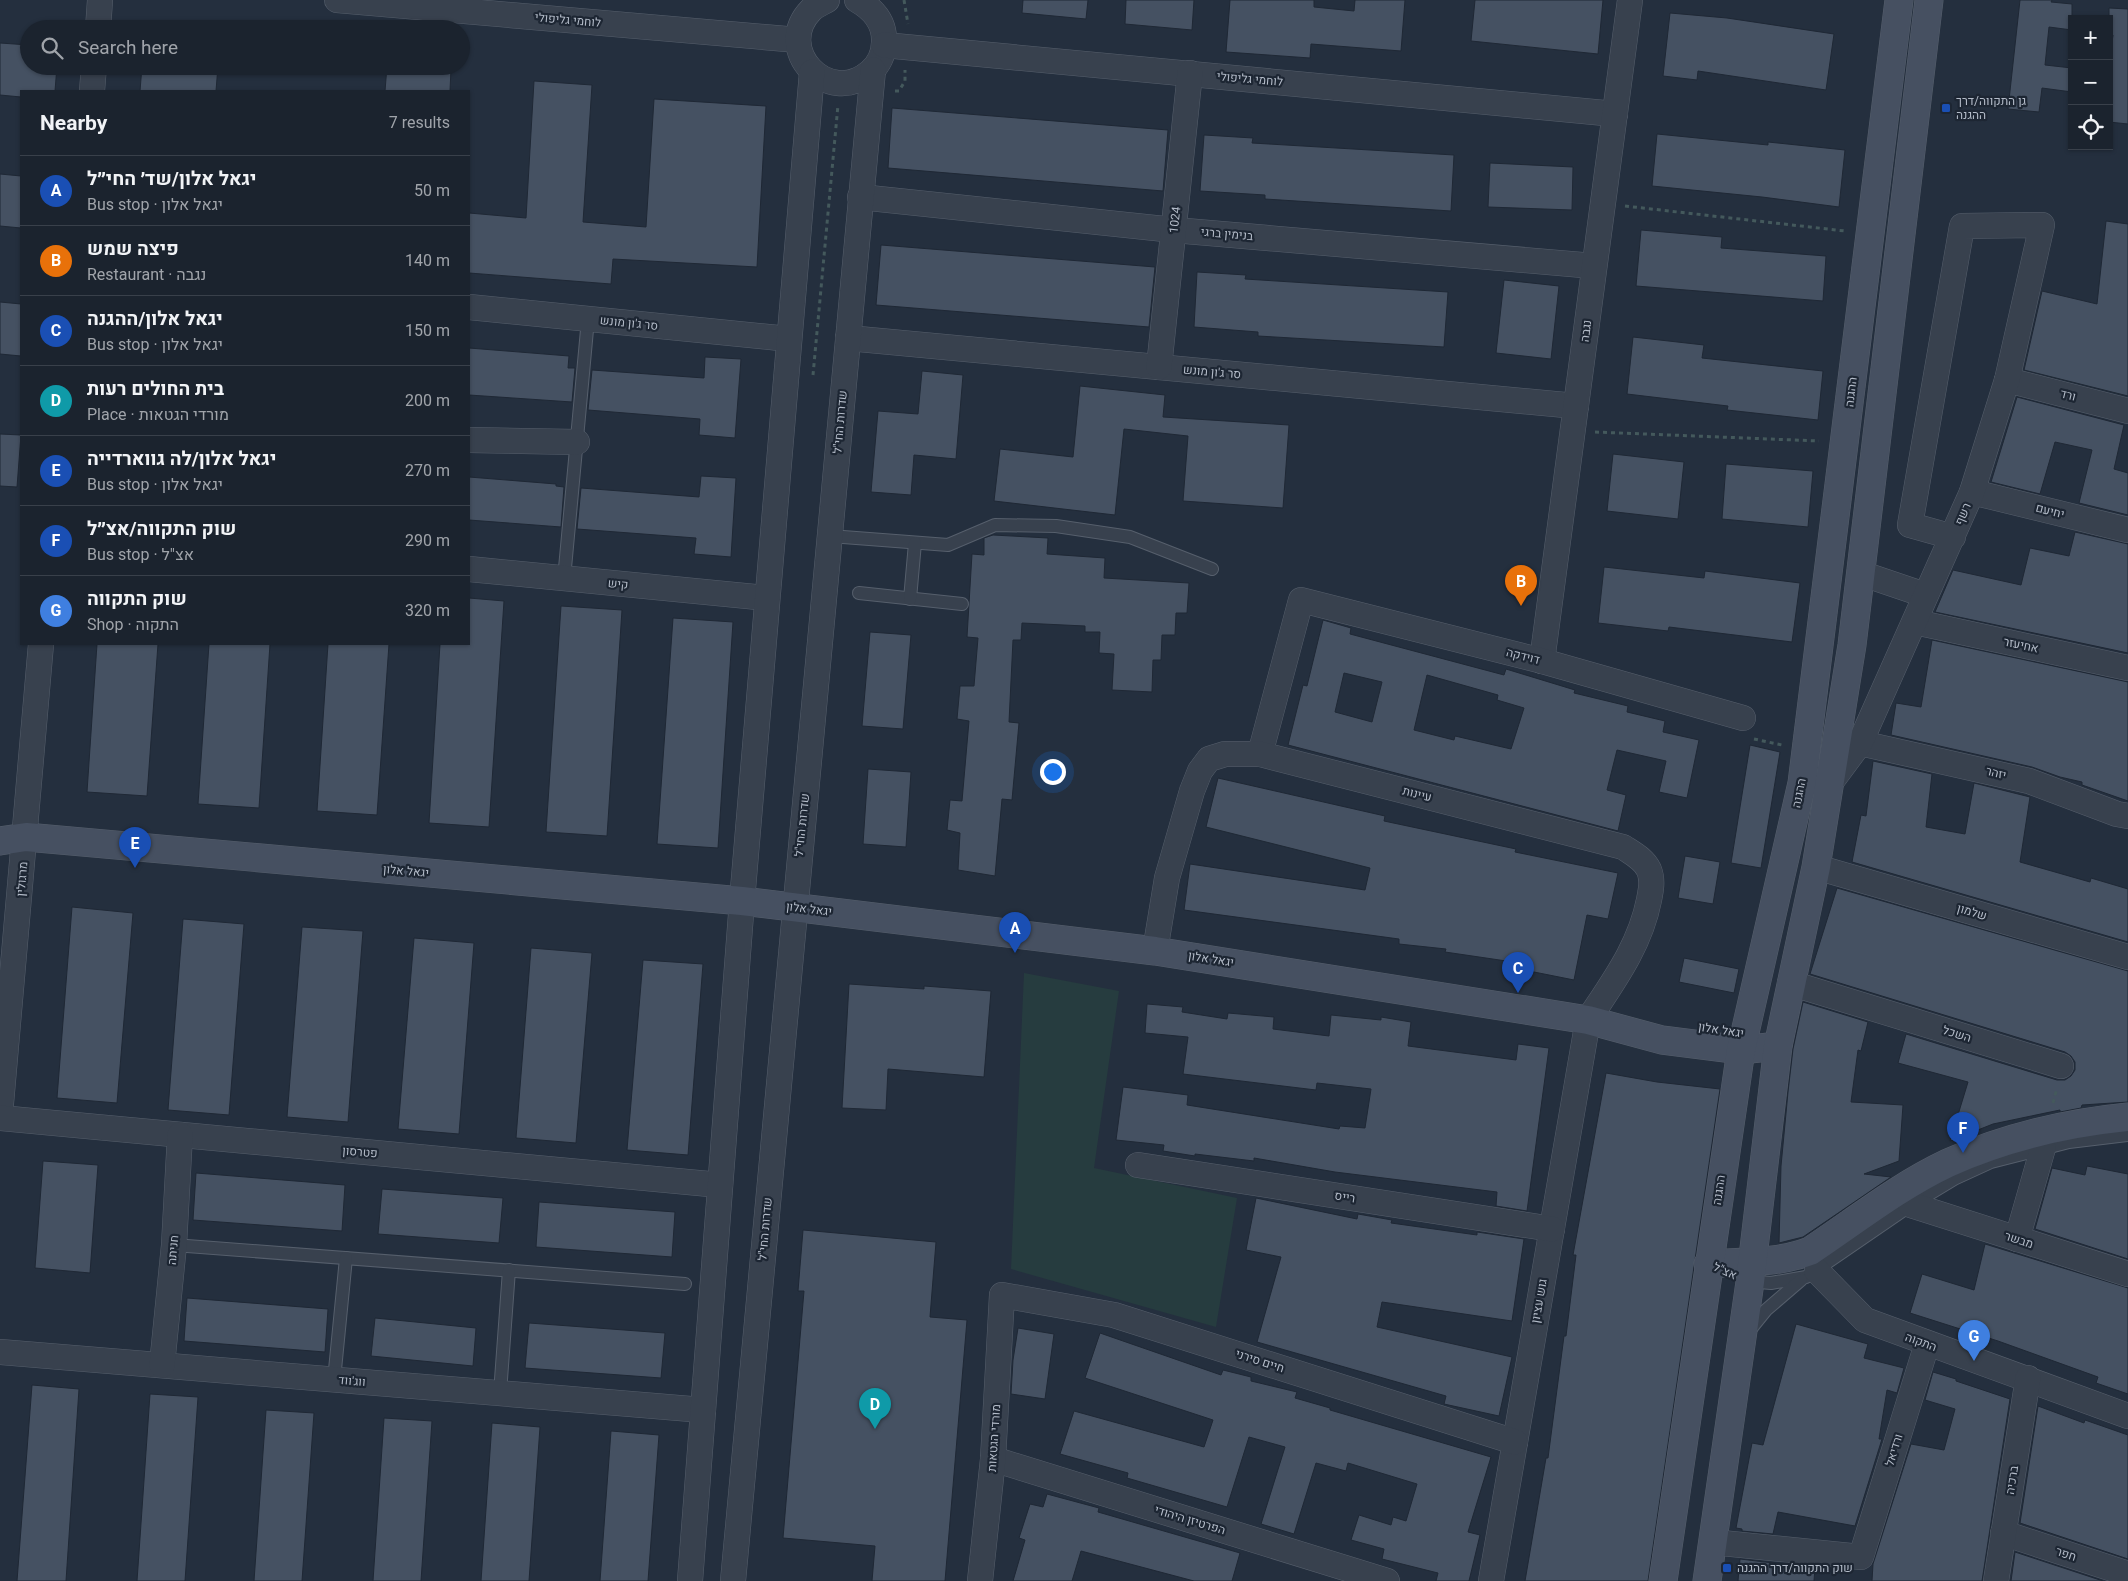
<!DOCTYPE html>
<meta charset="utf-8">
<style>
body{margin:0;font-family:Roboto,Heebo,sans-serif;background:#242b36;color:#f1f3f6}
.controls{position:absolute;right:15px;top:15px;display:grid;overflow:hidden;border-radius:0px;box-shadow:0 1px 4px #0004}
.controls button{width:45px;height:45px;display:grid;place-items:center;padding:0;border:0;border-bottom:1px solid #39404a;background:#1b232e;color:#f1f3f6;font:25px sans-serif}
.you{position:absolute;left:1052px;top:771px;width:18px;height:18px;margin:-12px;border:4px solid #fff;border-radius:50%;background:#1a73e8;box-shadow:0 0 0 8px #1a73e833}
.badge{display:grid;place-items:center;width:32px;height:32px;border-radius:50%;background:#d93025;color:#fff;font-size:16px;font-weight:700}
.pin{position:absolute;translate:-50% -41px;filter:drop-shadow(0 1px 2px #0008)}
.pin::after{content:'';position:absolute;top:26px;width:18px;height:15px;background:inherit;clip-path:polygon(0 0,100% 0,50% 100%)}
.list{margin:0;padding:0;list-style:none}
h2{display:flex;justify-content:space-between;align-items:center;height:65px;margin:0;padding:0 20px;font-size:21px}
h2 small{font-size:16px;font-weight:400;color:#a0a4aa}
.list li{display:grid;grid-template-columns:32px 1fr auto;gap:15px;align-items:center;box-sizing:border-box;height:70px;padding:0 20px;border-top:1px solid #39404a}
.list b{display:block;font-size:19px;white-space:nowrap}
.list p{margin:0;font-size:16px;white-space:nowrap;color:#a0a4aa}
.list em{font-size:16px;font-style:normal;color:#a0a4aa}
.icon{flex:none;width:28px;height:28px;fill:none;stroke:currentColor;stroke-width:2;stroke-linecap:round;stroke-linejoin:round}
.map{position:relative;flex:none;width:2128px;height:1581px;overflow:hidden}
.search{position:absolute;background:#1b232e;box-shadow:0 1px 4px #0004;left:20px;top:20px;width:450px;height:55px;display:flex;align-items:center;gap:12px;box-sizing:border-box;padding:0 18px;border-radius:28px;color:#a0a4aa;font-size:19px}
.panel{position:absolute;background:#1b232e;box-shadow:0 1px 4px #0004;left:20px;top:90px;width:450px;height:555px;border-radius:0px}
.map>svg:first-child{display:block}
.green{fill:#263c3f}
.building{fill:#455162;stroke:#1f2835;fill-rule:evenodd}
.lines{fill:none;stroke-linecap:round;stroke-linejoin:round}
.lane-casing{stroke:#565f6c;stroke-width:14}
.street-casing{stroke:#565f6c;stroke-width:26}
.secondary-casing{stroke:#565f6c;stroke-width:29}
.path{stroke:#44595c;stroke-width:3;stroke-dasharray:4 4;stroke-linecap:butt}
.lane{stroke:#38414e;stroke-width:12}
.street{stroke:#38414e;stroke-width:25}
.secondary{stroke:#465061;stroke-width:28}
.transit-dot{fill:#1a4fb4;stroke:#1d2633;stroke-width:2}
.labels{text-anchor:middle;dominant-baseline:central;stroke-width:4.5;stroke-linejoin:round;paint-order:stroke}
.street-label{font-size:12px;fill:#b4bcc9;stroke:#1d2633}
.poi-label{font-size:12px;fill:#b4bcc9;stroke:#1d2633;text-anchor:start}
</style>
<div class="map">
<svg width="2128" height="1581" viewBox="0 0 2128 1581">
<rect width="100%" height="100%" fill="#242f3e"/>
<polygon class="green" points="1024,973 1119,991 1094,1168 1237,1198 1216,1327 1011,1269"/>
<g class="building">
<polygon points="1023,0 1088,0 1086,19 1022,13"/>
<polygon points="1126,0 1194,0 1192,30 1125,24"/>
<polygon points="1230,0 1314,0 1314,7 1354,11 1355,0 1405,0 1401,51 1311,44 1310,58 1226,52"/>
<polygon points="1475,0 1603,0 1598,54 1471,41"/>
<polygon points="2020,0 2052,0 2051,2 2072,4 2072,30 2049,27 2045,65 2072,68 2072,92 2042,88 2039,112 2008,109"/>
<polygon points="2109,8 2128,9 2128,124 2109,122 2109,64 2113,35 2109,34"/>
<polygon points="1670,13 1727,18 1834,34 1826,90 1698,71 1697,80 1663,76"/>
<polygon points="0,43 29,45 29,66 57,66 55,91 21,91 21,97 0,95"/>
<polygon points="142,66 218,66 216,91 140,91"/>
<polygon points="387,66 451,69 450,91 385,91"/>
<polygon points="534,81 592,85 583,222 646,227 654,99 766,106 757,267 613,259 611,284 469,273 469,213 526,218"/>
<polygon points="892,108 1168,130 1163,191 888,168"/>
<polygon points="1657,134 1768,145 1768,142 1845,150 1839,207 1762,197 1652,186"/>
<polygon points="1204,135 1253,138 1252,143 1454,155 1451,211 1265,199 1265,195 1200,191"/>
<polygon points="1490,163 1573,167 1572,210 1488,207"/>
<polygon points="0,174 21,176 21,228 0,226"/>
<polygon points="2106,221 2128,224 2128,396 2024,370 2042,291 2097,304"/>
<polygon points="1641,230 1722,237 1721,248 1826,256 1823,301 1636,286"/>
<polygon points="881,245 1155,267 1149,327 876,305"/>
<polygon points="1197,272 1246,275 1245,279 1448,292 1444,347 1258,336 1258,332 1194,327"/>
<polygon points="1504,280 1559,286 1551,359 1496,353"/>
<polygon points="0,302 21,304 21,356 0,354"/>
<polygon points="1633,337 1704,345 1702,358 1823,371 1818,420 1727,410 1728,406 1627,394"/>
<polygon points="469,348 569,356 568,368 575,368 572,402 469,395"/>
<polygon points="705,357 741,359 735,438 699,435 700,419 588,410 592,370 704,378"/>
<polygon points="922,371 963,375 956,459 914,455 911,495 871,492 878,411 918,414"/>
<polygon points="1080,386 1165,395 1163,417 1289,425 1283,508 1183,501 1188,436 1124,429 1115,515 994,501 1000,449 1073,457"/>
<polygon points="2017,397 2124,425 2114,469 2128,473 2128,515 2079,503 2092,450 2055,442 2040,494 1991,482"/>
<polygon points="0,434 21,435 17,487 0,486"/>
<polygon points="1613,454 1684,462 1678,519 1607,511"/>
<polygon points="1726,464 1813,471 1808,527 1722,519"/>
<polygon points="701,476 736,478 731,557 694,554 696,538 577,529 581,488 699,497"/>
<polygon points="469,477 556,484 556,486 564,487 561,527 469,520"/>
<polygon points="2075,532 2128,544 2128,653 1935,612 1953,570 2021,585 2030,548 2069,556"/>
<polygon points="993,535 1048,538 1047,554 1105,558 1104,578 1189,583 1187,613 1176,613 1175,635 1162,635 1161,660 1153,660 1152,692 1112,690 1114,654 1099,653 1100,632 1085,632 1085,626 1022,623 1021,640 1013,640 1009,722 1019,723 1012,800 1002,799 995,876 958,870 960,833 947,830 950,800 962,801 969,721 957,719 960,686 974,686 978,638 967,637 972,554 984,555 984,538"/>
<polygon points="1604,567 1704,578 1705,571 1800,583 1792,642 1669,627 1668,631 1598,623"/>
<polygon points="469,598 504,601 489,827 429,823 440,644 469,644"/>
<polygon points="561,606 622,610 607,836 546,832"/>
<polygon points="673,618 733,622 718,848 657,844"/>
<path d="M 1323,620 L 1351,628 L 1350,634 L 1504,675 L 1506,669 L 1575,690 L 1574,693 L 1628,706 L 1627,712 L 1665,721 L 1663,732 L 1699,740 L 1687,798 L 1659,792 L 1666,761 L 1617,750 L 1607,790 L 1626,795 L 1618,831 L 1288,745 L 1303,685 L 1307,686 ZM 1344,673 L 1382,682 L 1372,722 L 1335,712 ZM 1427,675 L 1498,695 L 1497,700 L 1524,708 L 1511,749 L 1455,736 L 1454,740 L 1414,730 Z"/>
<polygon points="870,632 911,635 903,729 862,726"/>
<polygon points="1932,640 2128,682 2128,801 2082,785 2082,782 2060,777 2032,767 1891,735 1896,703 1921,707"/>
<polygon points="97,644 158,644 147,796 87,792"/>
<polygon points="209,644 270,644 259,808 198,804"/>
<polygon points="328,644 389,644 377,815 317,811"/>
<polygon points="1750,745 1780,752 1761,868 1731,863"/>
<polygon points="1873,761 1932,774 1926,827 1965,834 1974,783 2030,797 2020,862 2090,882 2091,878 2128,889 2128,942 1852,862 1861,815 1866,816"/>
<polygon points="868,769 911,772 906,847 863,844"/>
<polygon points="1218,778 1385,816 1384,821 1516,849 1515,852 1618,873 1608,919 1587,915 1574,980 1519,969 1520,963 1445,952 1446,949 1399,944 1399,939 1184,910 1190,864 1365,890 1370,868 1206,827"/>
<polygon points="1685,856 1720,862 1713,904 1678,898"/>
<polygon points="1837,888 2128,971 2128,1102 2082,1105 2081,1108 2060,1112 2060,1110 1993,1124 1950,1141 1968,1082 1898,1063 1906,1034 2057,1080 2065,1080 2071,1076 2075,1070 2075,1062 2071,1056 2065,1052 1810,974"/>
<polygon points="72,907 133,913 117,1103 57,1098"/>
<polygon points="183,919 244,924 229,1115 168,1110"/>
<polygon points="302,927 363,931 348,1122 287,1117"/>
<polygon points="414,938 474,943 459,1134 398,1129"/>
<polygon points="531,948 592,953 576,1143 516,1138"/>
<polygon points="1684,958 1739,969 1734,993 1679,982"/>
<polygon points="643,960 703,964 688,1155 627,1150"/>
<polygon points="849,984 924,989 924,986 991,991 984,1077 888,1069 886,1110 842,1108"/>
<polygon points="1803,1002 1868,1022 1861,1051 1858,1050 1851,1102 1903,1105 1899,1161 1864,1174 1891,1177 1803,1237 1779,1243 1781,1166 1788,1092 1793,1049"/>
<polygon points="1147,1004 1183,1007 1182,1012 1227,1019 1228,1013 1274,1017 1273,1029 1329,1036 1331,1015 1381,1020 1381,1017 1411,1022 1408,1046 1516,1060 1518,1044 1549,1048 1527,1211 1496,1206 1497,1192 1335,1172 1254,1158 1254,1161 1195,1154 1195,1156 1163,1151 1164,1145 1116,1140 1123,1087 1188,1095 1187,1105 1339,1129 1340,1126 1365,1128 1371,1089 1317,1083 1316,1090 1183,1074 1188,1037 1145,1033"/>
<polygon points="1606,1073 1657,1082 1720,1089 1648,1581 1525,1581 1546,1458 1548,1458 1564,1336 1566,1336 1576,1255 1573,1255"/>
<polygon points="43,1161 98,1165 90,1273 35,1268"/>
<polygon points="2087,1166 2128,1174 2128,1259 2035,1229 2052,1168 2085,1175"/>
<polygon points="196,1173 345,1185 342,1231 193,1220"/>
<polygon points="382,1189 503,1198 499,1243 378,1234"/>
<polygon points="1256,1198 1357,1219 1358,1214 1392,1220 1391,1223 1477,1235 1477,1232 1524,1239 1512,1321 1382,1302 1377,1327 1512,1357 1499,1416 1444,1404 1446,1396 1257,1342 1281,1257 1246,1250"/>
<polygon points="539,1202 675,1212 672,1257 536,1247"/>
<polygon points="803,1230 936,1242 930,1317 967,1320 945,1581 872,1581 875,1546 783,1538 804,1291 798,1291"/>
<polygon points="1985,1244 2128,1288 2128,1394 2096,1383 2098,1377 1998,1341 1910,1313 1922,1274 1974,1290"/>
<polygon points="187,1298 328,1309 325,1352 184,1341"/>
<polygon points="375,1318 476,1328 473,1366 371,1356"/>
<polygon points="529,1323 665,1333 661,1378 525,1368"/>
<polygon points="1796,1324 1868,1344 1864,1358 1904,1368 1897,1393 1887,1390 1879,1439 1882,1439 1855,1526 1778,1512 1773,1534 1742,1531 1742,1529 1736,1528 1752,1443 1763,1445"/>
<polygon points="1018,1328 1054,1334 1045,1399 1011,1394 1013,1360"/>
<polygon points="1100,1333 1221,1375 1223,1370 1251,1377 1251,1381 1297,1392 1295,1398 1330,1408 1330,1410 1491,1457 1468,1532 1480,1535 1469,1581 1436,1581 1438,1573 1382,1559 1384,1549 1351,1540 1359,1515 1391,1525 1393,1517 1406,1521 1417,1484 1348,1463 1346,1471 1316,1463 1294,1534 1261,1524 1285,1447 1249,1437 1227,1507 1127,1478 1128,1473 1060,1454 1074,1411 1204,1447 1213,1420 1085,1378"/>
<polygon points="1933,1372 1956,1379 1956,1381 2010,1399 1982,1581 1872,1581 1873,1564 1911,1444 1944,1450 1955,1409 1925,1400"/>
<polygon points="32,1385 79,1389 66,1581 17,1581"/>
<polygon points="150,1394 198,1397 185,1581 137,1581"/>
<polygon points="2038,1406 2084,1423 2085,1420 2128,1435 2128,1559 2020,1523"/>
<polygon points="266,1410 314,1413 302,1581 254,1581"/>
<polygon points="384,1418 432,1421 421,1581 373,1581"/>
<polygon points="492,1423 540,1427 529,1581 481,1581"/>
<polygon points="611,1431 659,1435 648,1581 600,1581"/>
<polygon points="1047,1494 1099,1508 1098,1512 1240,1553 1232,1581 1194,1581 1081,1551 1072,1581 1013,1581 1025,1540 1019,1538 1030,1504 1043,1507"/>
<polygon points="2015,1552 2103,1581 2011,1581"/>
<polygon points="1740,1559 1815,1568 1814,1581 1738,1581"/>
</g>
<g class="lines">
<g class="lane-casing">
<g id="lane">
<polyline points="830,536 948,545 995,525 1056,526 1130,537 1212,569"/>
<polyline points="564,579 588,319"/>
<polyline points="859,593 962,604"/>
<polyline points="910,599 915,543"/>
<polyline points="174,1245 685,1284"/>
<polyline points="1747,1281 1771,1283 1806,1277 1911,1205 1954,1179 1991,1162 2069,1142 2128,1135"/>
<polyline points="1749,1331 1766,1310 1801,1280"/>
<polyline points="334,1380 346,1258"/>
<polyline points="500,1393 509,1270"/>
</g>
</g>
<g class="street-casing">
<g id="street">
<polyline points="337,0 798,40"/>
<path d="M 827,0 C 822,3 815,6 811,10 C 773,49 828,108 870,72 C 879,65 884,53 884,42 C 885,22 873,9 857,0"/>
<polyline points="98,29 100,0"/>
<polyline points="884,45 1615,114"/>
<polyline points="92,91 94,66"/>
<polyline points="860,197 1174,230 1594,266"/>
<polyline points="469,307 789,339"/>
<polyline points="848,338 1576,406"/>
<polyline points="1159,367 1190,73"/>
<polyline points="2007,380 2128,411"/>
<polyline points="469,440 577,442"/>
<polyline points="1972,492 2128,530"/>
<polyline points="469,569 767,598"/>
<polyline points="1860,573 1925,595"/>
<polyline points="1915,622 2128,668"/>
<polyline points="1542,661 1630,0"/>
<polyline points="1860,743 2029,781 2117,814 2128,816"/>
<polyline points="1260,754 1301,600 1542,661 1743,718"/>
<polyline points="1831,782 1860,743 1972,492 2007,380 2042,225 1962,226 1910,525 1953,537"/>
<polyline points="1816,867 2128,957"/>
<path d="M 1155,951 L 1167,878 L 1192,791 L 1200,771 L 1209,759 L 1225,754 L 1260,754 L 1623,847 C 1632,853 1644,859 1649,870 C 1653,880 1651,890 1649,900 C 1640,946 1613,982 1588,1020 L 1491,1581"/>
<polyline points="1790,983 2061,1066"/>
<polyline points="0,1115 41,644"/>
<polyline points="0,1118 720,1185"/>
<polyline points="1138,1165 1552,1229"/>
<polyline points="1911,1205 2128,1274"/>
<polyline points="2017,1239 2043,1148"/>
<polyline points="1817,1271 1865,1320 2128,1416"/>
<polyline points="0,1352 703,1410"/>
<polyline points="162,1365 174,1245 180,1135"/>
<polyline points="993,1459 1387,1581"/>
<polyline points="2003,1533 2128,1574"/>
<polyline points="1712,1542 1861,1557 1927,1344"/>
<polyline points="690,1581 742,901 812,72"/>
<polyline points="733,1581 873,70"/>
<polyline points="980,1581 993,1459 1002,1295 1114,1315 1515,1442"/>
<polyline points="1996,1581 2028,1378"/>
</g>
</g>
<g class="secondary-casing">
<g id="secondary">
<polyline points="0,841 26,837 742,901 1155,951 1588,1020 1662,1040 1741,1050 1778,1046"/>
<path d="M 1708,1264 C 1742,1261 1777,1264 1810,1251 C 1855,1221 1899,1186 1948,1163 C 2004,1138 2067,1123 2128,1117"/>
<polyline points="1663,1581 1741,1050 1802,783 1899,0"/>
<polyline points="1707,1581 1750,1282 1778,1046 1816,867 1852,645 1929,0"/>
</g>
</g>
<g class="path">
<polyline points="904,0 908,24"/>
<polyline points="895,91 899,91 905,81 905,70"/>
<polyline points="1625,206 1845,231"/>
<polyline points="813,375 838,105"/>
<polyline points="1595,432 1819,441"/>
<polyline points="1754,739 1782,745"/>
<polyline points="2053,1103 2057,1088"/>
</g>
<use href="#lane" class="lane"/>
<use href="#street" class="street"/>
<use href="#secondary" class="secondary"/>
</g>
<g class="transit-dot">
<rect x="1941" y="103" width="10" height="10" rx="2.5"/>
<rect x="1722" y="1563" width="10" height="10" rx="2.5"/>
</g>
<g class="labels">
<g class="street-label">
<text transform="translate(568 20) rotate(5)">לוחמי גליפולי</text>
<text transform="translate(1250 79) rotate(5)">לוחמי גליפולי</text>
<text transform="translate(1175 220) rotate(-84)">1024</text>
<text transform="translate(1227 234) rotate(5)">בנימין ברגי</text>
<text transform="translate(629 323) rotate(6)">סר ג'ון מונש</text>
<text transform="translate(1586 331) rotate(-83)">נגבה</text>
<text transform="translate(1212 372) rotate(5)">סר ג'ון מונש</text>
<text transform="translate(1851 392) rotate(-83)">ההגנה</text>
<text transform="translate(2068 395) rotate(14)">ורד</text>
<text transform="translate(840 422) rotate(-85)">שדרות החי"ל</text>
<text transform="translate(2050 511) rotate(14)">יחיעם</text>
<text transform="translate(1963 514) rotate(-67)">רשף</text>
<text transform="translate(618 584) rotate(5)">קיש</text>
<text transform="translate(2021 645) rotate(12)">אחיעזר</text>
<text transform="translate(1523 656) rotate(14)">דוידקה</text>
<text transform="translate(1996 773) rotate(14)">יזהר</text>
<text transform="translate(1799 793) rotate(-79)">ההגנה</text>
<text transform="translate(1417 794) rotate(14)">עיינות</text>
<text transform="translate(802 825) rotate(-84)">שדרות החי"ל</text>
<text transform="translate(406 871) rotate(5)">יגאל אלון</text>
<text transform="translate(22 879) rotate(-85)">מרגולין</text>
<text transform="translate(809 909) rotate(7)">יגאל אלון</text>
<text transform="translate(1972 912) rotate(16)">שלמון</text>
<text transform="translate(1211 959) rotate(9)">יגאל אלון</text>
<text transform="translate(1721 1030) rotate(9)">יגאל אלון</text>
<text transform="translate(1957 1034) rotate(17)">השכל</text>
<text transform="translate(360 1152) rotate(5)">פטרסון</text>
<text transform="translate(1719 1190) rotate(-82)">ההגנה</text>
<text transform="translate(1345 1197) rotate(9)">רייס</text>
<text transform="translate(765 1229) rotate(-85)">שדרות החי"ל</text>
<text transform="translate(2019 1240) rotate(18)">מבשר</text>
<text transform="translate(173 1250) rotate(-85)">חניתה</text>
<text transform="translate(1725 1271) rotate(24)">אצ"ל</text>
<text transform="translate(1539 1301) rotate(-80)">גוש עציון</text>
<text transform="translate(1921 1342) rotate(20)">התקוה</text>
<text transform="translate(1260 1361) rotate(18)">חיים סירני</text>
<text transform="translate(352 1381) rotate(5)">ווג'ווד</text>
<text transform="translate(994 1438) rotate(-86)">מורדי הגטאות</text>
<text transform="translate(1894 1450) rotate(-73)">ורדיאל</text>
<text transform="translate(2012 1480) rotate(-81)">ברכיה</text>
<text transform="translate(1190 1520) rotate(17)">הפרטיזן היהודי</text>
<text transform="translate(2066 1554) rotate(18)">חפר</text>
</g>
<g class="poi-label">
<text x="1956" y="101">גן התקווה/דרך<tspan x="1956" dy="14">ההגנה</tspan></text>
<text x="1737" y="1568">שוק התקווה/דרך ההגנה</text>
</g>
</g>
</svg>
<div class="controls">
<button>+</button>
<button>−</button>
<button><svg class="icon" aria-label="locate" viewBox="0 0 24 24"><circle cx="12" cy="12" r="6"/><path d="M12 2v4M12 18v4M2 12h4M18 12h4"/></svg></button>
</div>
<div class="you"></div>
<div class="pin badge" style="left:1015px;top:953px;background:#1a4fb4">A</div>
<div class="pin badge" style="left:1521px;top:606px;background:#e8710a">B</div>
<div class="pin badge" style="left:1518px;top:993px;background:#1a4fb4">C</div>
<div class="pin badge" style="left:875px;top:1429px;background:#0f9aa8">D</div>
<div class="pin badge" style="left:135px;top:868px;background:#1a4fb4">E</div>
<div class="pin badge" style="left:1963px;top:1153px;background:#1a4fb4">F</div>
<div class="pin badge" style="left:1974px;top:1361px;background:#3f7fe0">G</div>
<div class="search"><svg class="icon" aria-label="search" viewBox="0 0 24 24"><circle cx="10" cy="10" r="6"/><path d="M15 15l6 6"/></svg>Search here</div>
<section class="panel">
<h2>Nearby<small>7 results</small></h2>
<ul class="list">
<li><span class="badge" style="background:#1a4fb4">A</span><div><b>יגאל אלון/שד׳ החי״ל</b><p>Bus stop · יגאל אלון</p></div><em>50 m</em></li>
<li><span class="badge" style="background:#e8710a">B</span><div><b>פיצה שמש</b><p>Restaurant · נגבה</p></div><em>140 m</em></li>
<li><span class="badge" style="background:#1a4fb4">C</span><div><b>יגאל אלון/ההגנה</b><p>Bus stop · יגאל אלון</p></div><em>150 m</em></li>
<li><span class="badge" style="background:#0f9aa8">D</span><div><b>בית החולים רעות</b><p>Place · מורדי הגטאות</p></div><em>200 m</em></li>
<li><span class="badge" style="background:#1a4fb4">E</span><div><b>יגאל אלון/לה גווארדייה</b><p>Bus stop · יגאל אלון</p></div><em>270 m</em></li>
<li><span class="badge" style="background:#1a4fb4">F</span><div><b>שוק התקווה/אצ״ל</b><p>Bus stop · אצ&quot;ל</p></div><em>290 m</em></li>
<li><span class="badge" style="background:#3f7fe0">G</span><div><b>שוק התקווה</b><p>Shop · התקוה</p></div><em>320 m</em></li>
</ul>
</section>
</div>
